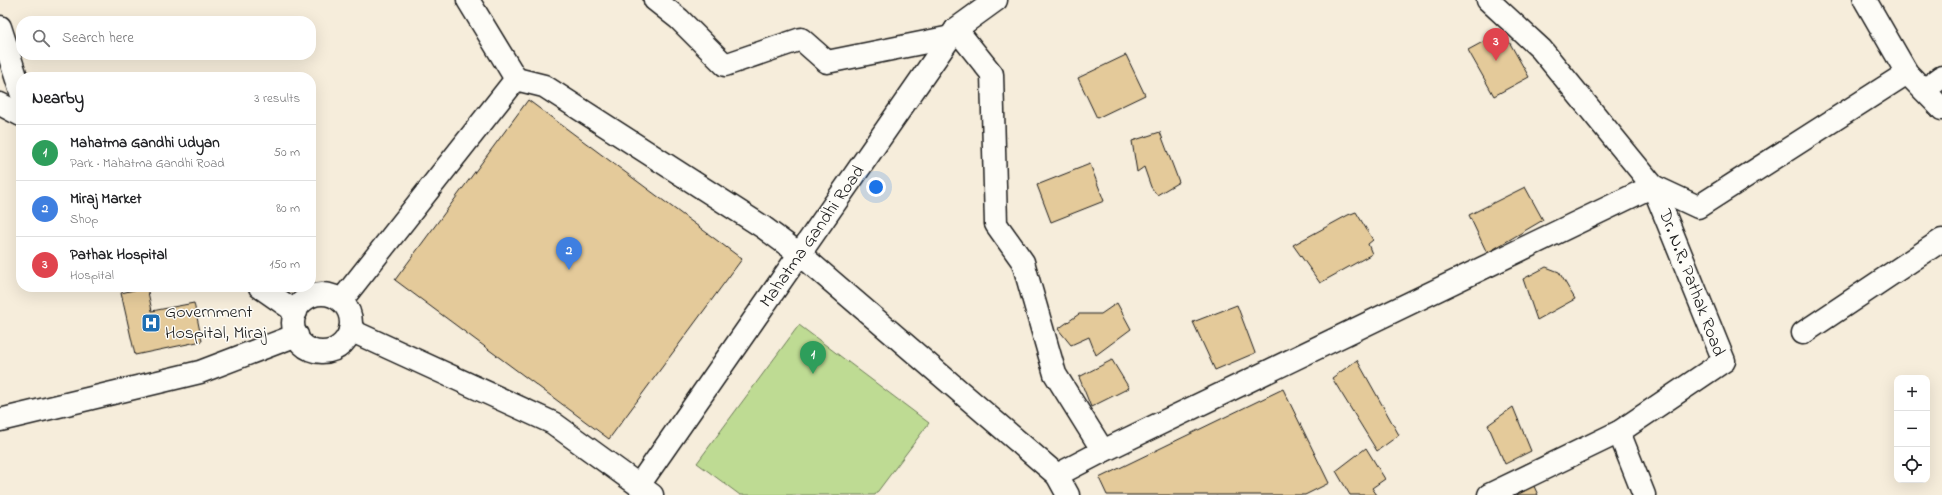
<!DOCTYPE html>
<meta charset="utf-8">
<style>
body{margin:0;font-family:"Indie Flower",sans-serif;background:#f2f2f2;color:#202124}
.controls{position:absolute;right:12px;bottom:12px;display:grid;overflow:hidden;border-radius:8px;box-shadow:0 4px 16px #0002}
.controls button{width:36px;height:36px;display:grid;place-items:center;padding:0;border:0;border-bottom:1px solid #e0e0e0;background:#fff;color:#202124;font:20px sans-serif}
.you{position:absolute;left:876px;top:187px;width:14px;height:14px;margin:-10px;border:3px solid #fff;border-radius:50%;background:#1a73e8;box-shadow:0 0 0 6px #1a73e833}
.badge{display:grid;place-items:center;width:26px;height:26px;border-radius:50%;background:#0f766e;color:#fff;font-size:13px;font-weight:700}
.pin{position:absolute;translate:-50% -33px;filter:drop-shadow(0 1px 2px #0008)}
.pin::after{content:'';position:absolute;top:21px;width:14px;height:12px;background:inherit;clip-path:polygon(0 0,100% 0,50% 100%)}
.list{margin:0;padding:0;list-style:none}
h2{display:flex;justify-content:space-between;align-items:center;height:52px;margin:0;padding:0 16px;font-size:17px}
h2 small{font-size:13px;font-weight:400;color:#757577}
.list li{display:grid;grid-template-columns:26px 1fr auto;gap:12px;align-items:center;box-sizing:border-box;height:56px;padding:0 16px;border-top:1px solid #e0e0e0}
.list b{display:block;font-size:15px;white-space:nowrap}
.list p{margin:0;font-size:13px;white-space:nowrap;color:#757577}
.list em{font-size:13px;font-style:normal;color:#757577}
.icon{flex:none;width:22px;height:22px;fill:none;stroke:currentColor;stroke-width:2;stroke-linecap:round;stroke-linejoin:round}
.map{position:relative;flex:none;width:1942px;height:495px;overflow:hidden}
.search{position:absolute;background:#fff;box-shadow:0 4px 16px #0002;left:16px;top:16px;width:300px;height:44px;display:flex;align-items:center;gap:10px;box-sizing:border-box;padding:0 14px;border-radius:16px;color:#757577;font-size:15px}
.panel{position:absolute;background:#fff;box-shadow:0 4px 16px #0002;left:16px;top:72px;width:300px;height:220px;border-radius:16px}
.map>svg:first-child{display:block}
.green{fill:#bedb93;stroke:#6d7c58}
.building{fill:#e4ca9a;stroke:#1c1c1c}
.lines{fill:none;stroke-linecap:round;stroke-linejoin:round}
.street-casing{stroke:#1c1c1c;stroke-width:25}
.secondary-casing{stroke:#1c1c1c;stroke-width:25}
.street{stroke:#fdfcf7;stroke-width:22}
.secondary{stroke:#fdfcf7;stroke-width:22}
.labels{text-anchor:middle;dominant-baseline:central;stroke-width:3;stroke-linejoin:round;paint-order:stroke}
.street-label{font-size:18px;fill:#1c1c1c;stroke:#fdfcf7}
.poi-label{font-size:18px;fill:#1c1c1c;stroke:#fdfcf7;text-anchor:start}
</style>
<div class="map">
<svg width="1942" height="495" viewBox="0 0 1942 495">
<rect width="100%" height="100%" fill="#f6eddb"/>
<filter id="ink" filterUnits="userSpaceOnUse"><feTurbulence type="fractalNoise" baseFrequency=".025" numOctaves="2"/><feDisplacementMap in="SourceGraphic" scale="8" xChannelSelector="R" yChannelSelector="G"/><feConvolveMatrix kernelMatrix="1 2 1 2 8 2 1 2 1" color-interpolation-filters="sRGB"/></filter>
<g filter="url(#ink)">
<polygon class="green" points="799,325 929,423 875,495 740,495 697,463"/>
<g class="building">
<polygon points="1503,31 1529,77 1494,96 1468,50"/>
<polygon points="1126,55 1145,95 1097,118 1078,78"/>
<polygon points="528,100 742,259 609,439 395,280"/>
<polygon points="1160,132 1179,182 1157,195 1151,187 1144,167 1137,172 1132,141"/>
<polygon points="1090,164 1104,201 1051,222 1037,185"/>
<polygon points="1525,187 1543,220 1487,253 1469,215"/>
<polygon points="1356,212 1373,240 1368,244 1372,254 1320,283 1293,245 1348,215"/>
<polygon points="1546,267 1559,272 1575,299 1537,320 1523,279"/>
<polygon points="147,287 152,311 194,303 202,341 135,355 121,293"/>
<polygon points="1117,303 1131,329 1096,355 1089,337 1071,345 1058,329 1079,314 1101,314"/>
<polygon points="1237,305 1255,353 1215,370 1193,322"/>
<polygon points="1112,360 1129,388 1091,407 1079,377"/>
<polygon points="1357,360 1399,435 1377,451 1332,378"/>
<polygon points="1283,389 1329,483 1305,495 1107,495 1099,478"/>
<polygon points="1513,407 1531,451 1505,464 1488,425"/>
<polygon points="1366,448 1385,479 1372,488 1377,495 1350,495 1336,471"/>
<polygon points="1533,484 1538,495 1510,495"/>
</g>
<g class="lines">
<g class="street-casing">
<g id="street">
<polyline points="468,0 516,79"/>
<polyline points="655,0 679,19 725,65 801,39 827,62 951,37"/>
<polyline points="1488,0 1541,49 1653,186 1724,361 1619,432 1489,495"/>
<polyline points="1865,0 1907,73 1942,109"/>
<polyline points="0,27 21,92"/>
<polyline points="956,29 992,74 996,224 1023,262 1055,374 1103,451"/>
<polyline points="1924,90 1942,77"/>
<polyline points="341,301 516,79 544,86 763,227 801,255 1057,475 1103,451 1653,186 1698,207 1907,73"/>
<polyline points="1803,333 1942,240"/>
<polyline points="0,420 200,372 297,335"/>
<polyline points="1619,432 1644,495"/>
<polyline points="1057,475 1068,495"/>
</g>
</g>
<g class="secondary-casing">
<g id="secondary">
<polyline points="0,104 21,115"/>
<polyline points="260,287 296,312"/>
<circle cx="322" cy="323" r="29"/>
<polyline points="350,330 553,423 652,495"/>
<polyline points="639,485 956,29 996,0"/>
</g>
</g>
<use href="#street" class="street"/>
<use href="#secondary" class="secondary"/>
</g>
</g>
<defs>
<g id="hospital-square" transform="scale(1)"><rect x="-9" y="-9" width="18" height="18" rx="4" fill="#1f6fb2" stroke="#fdfcf7"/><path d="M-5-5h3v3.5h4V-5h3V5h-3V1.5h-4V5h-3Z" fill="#fff"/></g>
</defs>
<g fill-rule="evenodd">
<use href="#hospital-square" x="151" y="323"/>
</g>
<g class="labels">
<g class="street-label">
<text transform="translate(813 237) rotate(-55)">Mahatma Gandhi Road</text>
<text transform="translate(1691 283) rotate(69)">Dr. N.R. Pathak Road</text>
</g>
<g class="poi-label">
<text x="165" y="313">Government<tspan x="165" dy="21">Hospital, Miraj</tspan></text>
</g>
</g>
</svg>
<div class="controls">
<button>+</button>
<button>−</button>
<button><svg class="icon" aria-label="locate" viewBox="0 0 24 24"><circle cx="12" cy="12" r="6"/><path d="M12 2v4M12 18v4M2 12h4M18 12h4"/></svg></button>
</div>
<div class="you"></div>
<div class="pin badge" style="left:813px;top:374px;background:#2e9e5b">1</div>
<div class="pin badge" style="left:569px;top:270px;background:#3f7fe0">2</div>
<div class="pin badge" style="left:1496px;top:61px;background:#e0444e">3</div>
<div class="search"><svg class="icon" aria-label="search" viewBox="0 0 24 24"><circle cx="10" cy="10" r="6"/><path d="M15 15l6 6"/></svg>Search here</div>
<section class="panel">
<h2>Nearby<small>3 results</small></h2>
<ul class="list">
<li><span class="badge" style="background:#2e9e5b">1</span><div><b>Mahatma Gandhi Udyan</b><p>Park · Mahatma Gandhi Road</p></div><em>50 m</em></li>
<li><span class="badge" style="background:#3f7fe0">2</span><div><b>Miraj Market</b><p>Shop</p></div><em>80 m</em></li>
<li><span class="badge" style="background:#e0444e">3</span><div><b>Pathak Hospital</b><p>Hospital</p></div><em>150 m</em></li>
</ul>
</section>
</div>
